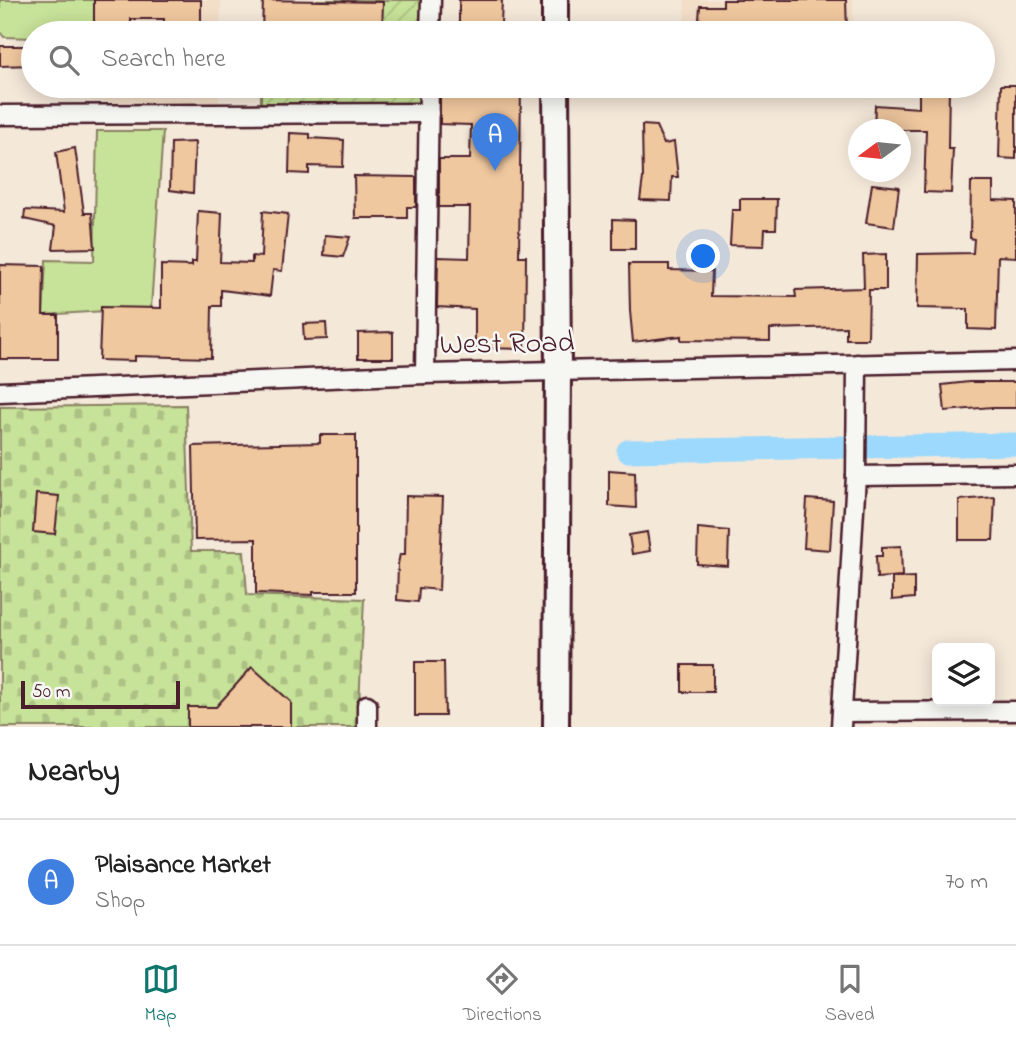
<!DOCTYPE html>
<style>
body{margin:0;font-family:"Indie Flower",sans-serif;background:#f2f2f2;color:#222}
.controls{position:absolute;right:21px;bottom:21px;display:grid;overflow:hidden;border-radius:10px;box-shadow:0 4px 18px #0003}
.controls button{width:63px;height:63px;display:grid;place-items:center;padding:0;border:0;border-bottom:2px solid #e0e0e0;background:#fff;color:#222;font:35px sans-serif}
.compass{position:absolute;left:848px;top:119px;width:63px;height:63px;border-radius:50%;background:#fff;box-shadow:0 4px 18px #0003;rotate:255deg}
.scale{position:absolute;left:21px;bottom:18px;width:159px;box-sizing:border-box;padding-left:7px;border:4px solid #4a1f2b;border-top:0;font-size:19px;line-height:24px;white-space:nowrap;color:#4a1f2b;-webkit-text-stroke:5px #f6f6f2;paint-order:stroke}
.you{position:absolute;left:704px;top:257px;width:24px;height:24px;margin:-18px;border:5px solid #fff;border-radius:50%;background:#1a73e8;box-shadow:0 0 0 10px #1a73e833}
.badge{display:grid;place-items:center;width:46px;height:46px;border-radius:50%;background:#0f766e;color:#fff;font-size:23px;font-weight:700}
.pin{position:absolute;translate:-50% -58px;filter:drop-shadow(0 2px 4px #0008)}
.pin::after{content:'';position:absolute;top:37px;width:24px;height:21px;background:inherit;clip-path:polygon(0 0,100% 0,50% 100%)}
.list{margin:0;padding:0;list-style:none}
h2{display:flex;justify-content:space-between;align-items:center;height:91px;margin:0;padding:0 28px;font-size:30px}
h2 small{font-size:23px;font-weight:400;color:#767676}
.list li{display:grid;grid-template-columns:46px 1fr auto;gap:21px;align-items:center;box-sizing:border-box;height:126px;padding:0 28px;border-top:2px solid #e0e0e0}
.list b{display:block;font-size:26px;white-space:nowrap}
.list p{margin:0;font-size:23px;white-space:nowrap;color:#767676}
.list em{font-size:23px;font-style:normal;color:#767676}
.icon{flex:none;width:38px;height:38px;fill:none;stroke:currentColor;stroke-width:2;stroke-linecap:round;stroke-linejoin:round}
.map{position:relative;flex:none;width:1016px;height:727px;overflow:hidden}
.search{position:absolute;background:#fff;box-shadow:0 4px 18px #0003;left:21px;right:21px;top:21px;height:77px;display:flex;align-items:center;gap:18px;box-sizing:border-box;padding:0 24px;border-radius:38px;color:#767676;font-size:26px}
.sheet{height:217px;background:#fff}
nav{display:flex;justify-content:space-around;align-items:center;box-sizing:border-box;height:98px;border-top:2px solid #e0e0e0;background:#fff;font-size:19px;color:#767676}
nav a{display:grid;justify-items:center;gap:4px}
nav .on{color:#0f766e}
.map>svg:first-child{display:block}
.built{fill:#f3dec8}
.cemetery{fill:url(#cemetery-stones);stroke:#888062;stroke-width:2}
.park{fill:#c7e299;stroke:#888062;stroke-width:2}
.garden{fill:url(#garden-furrows);stroke:#888062;stroke-width:2}
.lines{fill:none;stroke-linecap:round;stroke-linejoin:round}
.canal{stroke:#9cd9fd;stroke-width:23}
.building{fill:#f0c89f;stroke:#4a1f2b;stroke-width:2}
.minor-casing{stroke:#4a1f2b;stroke-width:23}
.secondary-casing{stroke:#4a1f2b;stroke-width:30}
.minor{stroke:#f6f6f2;stroke-width:18}
.secondary{stroke:#f6f6f2;stroke-width:24}
.labels{text-anchor:middle;dominant-baseline:central;stroke-width:5;stroke-linejoin:round;paint-order:stroke}
.street-label{font-size:30px;fill:#4a1f2b;stroke:#f6f6f2}
</style>
<div class="map">
<svg width="1016" height="727" viewBox="0 0 1016 727">
<defs>
<pattern id="cemetery-stones" width="16" height="16" patternUnits="userSpaceOnUse" patternTransform="scale(1.75)"><rect width="16" height="16" fill="#c7e299"/><path d="M2 7V4a2 2 0 0 1 4 0v3zM10 15v-3a2 2 0 0 1 4 0v3z" fill="#acc184"/></pattern>
<pattern id="garden-furrows" width="10" height="10" patternUnits="userSpaceOnUse" patternTransform="scale(1.75)"><rect width="10" height="10" fill="#c7e299"/><path d="M-1 1l2-2M0 10L10 0M9 11l2-2" fill="none" stroke="#acc184"/></pattern>
</defs>
<rect width="100%" height="100%" fill="#f4e8d9"/>
<filter id="ink" filterUnits="userSpaceOnUse"><feTurbulence type="fractalNoise" baseFrequency=".0143" numOctaves="2"/><feDisplacementMap in="SourceGraphic" scale="14" xChannelSelector="R" yChannelSelector="G"/><feConvolveMatrix kernelMatrix="1 2 1 2 8 2 1 2 1" color-interpolation-filters="sRGB"/></filter>
<g filter="url(#ink)">
<g class="built">
<polygon points="91,0 221,0 220,33 91,33"/>
<polygon points="685,0 853,0 853,33 684,33"/>
<polygon points="90,86 219,86 219,104 90,101"/>
<polygon points="684,86 830,86 683,94"/>
</g>
<polygon class="cemetery" points="186,405 191,551 244,551 247,595 364,599 358,727 0,727 0,407"/>
<g class="park">
<polygon points="0,0 94,0 94,33 33,33 33,38 4,37 0,32"/>
<polygon points="97,131 163,131 151,308 43,315 46,260 94,261"/>
</g>
<g class="garden">
<polygon points="316,0 424,0 423,33 382,33 382,2"/>
<polygon points="261,86 422,86 422,104 261,103"/>
</g>
<g class="lines">
<polyline class="canal" points="628,451 1016,444"/>
</g>
<g class="building">
<polygon points="94,0 201,0 201,33 163,33 164,19 131,19 131,33 94,33"/>
<polygon points="263,0 383,2 382,33 262,33"/>
<polygon points="459,0 502,0 501,24 459,23"/>
<polygon points="723,0 846,0 847,33 698,33 700,6 723,6"/>
<polygon points="0,46 33,46 33,65 0,66"/>
<polygon points="1001,85 1016,85 1016,159 999,158"/>
<polygon points="440,86 521,86 519,256 526,256 525,349 475,348 475,309 437,307 438,257 469,258 470,207 439,207 439,159 470,159 471,125 440,124"/>
<polygon points="919,86 949,86 948,149 953,149 951,193 924,192 926,130 874,130 875,105 919,108"/>
<polygon points="642,125 656,126 664,144 674,142 678,177 672,177 671,201 640,200 643,178"/>
<polygon points="290,133 310,134 310,138 344,140 343,167 309,166 309,174 289,173"/>
<polygon points="195,142 193,193 170,190 171,143"/>
<polygon points="75,148 84,213 92,213 95,248 53,249 56,226 24,219 25,210 64,212 56,152"/>
<polygon points="354,176 416,177 416,207 407,207 407,218 355,218"/>
<polygon points="971,182 993,182 993,200 1016,201 1016,257 998,256 996,330 968,329 968,309 917,308 918,254 973,253 974,239 970,238"/>
<polygon points="872,184 899,187 894,227 866,223"/>
<polygon points="740,199 777,199 776,229 765,229 764,246 730,245 732,210 740,210"/>
<polygon points="198,211 222,213 220,262 252,263 252,256 261,257 263,211 288,214 282,271 273,270 270,296 221,290 221,306 212,306 211,358 135,356 135,361 99,360 101,307 161,308 161,265 192,266 192,262 196,262"/>
<polygon points="613,219 635,220 635,249 613,249"/>
<polygon points="325,235 350,237 343,257 324,255"/>
<polygon points="886,254 886,290 869,290 868,339 846,339 846,327 770,329 770,341 681,340 681,336 633,342 630,311 629,264 669,264 669,270 712,271 711,296 796,297 795,290 864,288 863,255"/>
<polygon points="0,265 44,266 43,315 58,315 58,359 0,359"/>
<polygon points="326,323 327,339 304,340 303,324"/>
<polygon points="393,332 393,358 358,358 358,333"/>
<polygon points="969,382 1016,382 1016,408 992,408 992,407 945,411 942,385"/>
<polygon points="320,435 356,435 356,592 313,592 313,595 256,593 256,539 195,540 193,446 320,443"/>
<polygon points="609,470 635,472 636,508 609,506"/>
<polygon points="36,494 59,496 55,534 33,532"/>
<polygon points="406,496 443,497 439,590 419,588 418,602 397,600 398,564 400,554 405,554"/>
<polygon points="995,497 993,540 959,540 959,500"/>
<polygon points="807,499 833,501 830,550 804,548"/>
<polygon points="698,528 729,531 728,566 697,564"/>
<polygon points="647,532 650,551 632,554 629,535"/>
<polygon points="901,546 902,576 877,578 876,556 882,556 882,547"/>
<polygon points="914,577 914,598 892,600 892,578"/>
<polygon points="415,662 444,662 445,716 415,716"/>
<rect x="682" y="665" width="31" height="27"/>
<polygon points="252,667 291,702 291,727 188,727 188,707 216,707"/>
</g>
<g class="lines">
<g class="minor-casing">
<g id="minor">
<polyline points="430,33 431,0"/>
<polyline points="0,115 429,113"/>
<polyline points="425,374 429,86"/>
<polyline points="0,392 425,374 1016,361"/>
<polyline points="856,476 1016,474"/>
<polyline points="367,705 367,727"/>
<polyline points="842,712 1016,711"/>
<polyline points="841,727 856,476 857,364"/>
</g>
</g>
<g class="secondary-casing">
<g id="secondary">
<polyline points="555,0 555,33"/>
<polyline points="556,727 558,372 556,86"/>
</g>
</g>
<use href="#minor" class="minor"/>
<use href="#secondary" class="secondary"/>
</g>
</g>
<g class="labels">
<g class="street-label">
<text transform="translate(507 345) rotate(-1)">West Road</text>
</g>
</g>
</svg>
<div class="controls">
<button><svg class="icon" aria-label="layers" viewBox="0 0 24 24"><path d="M12 4l9 5-9 5-9-5zM3 14l9 5 9-5"/></svg></button>
</div>
<svg class="compass" viewBox="-18 -18 36 36"><path d="M0-13l5 13h-10z" fill="#e53935"/><path d="M0 13l5-13h-10z" fill="#767676"/></svg>
<div class="scale">50 m</div>
<div class="you"></div>
<div class="pin badge" style="left:495px;top:171px;background:#3f7fe0">A</div>
<div class="search"><svg class="icon" aria-label="search" viewBox="0 0 24 24"><circle cx="10" cy="10" r="6"/><path d="M15 15l6 6"/></svg>Search here</div>
</div>
<section class="sheet">
<h2>Nearby<small></small></h2>
<ul class="list">
<li><span class="badge" style="background:#3f7fe0">A</span><div><b>Plaisance Market</b><p>Shop</p></div><em>70 m</em></li>
</ul>
</section>
<nav>
<a class="on"><svg class="icon" aria-label="map" viewBox="0 0 24 24"><path d="M3 6l6-2 6 2 6-2v14l-6 2-6-2-6 2zM9 4v14M15 6v14"/></svg>Map</a>
<a><svg class="icon" aria-label="directions" viewBox="0 0 24 24"><path d="M12 3l9 9-9 9-9-9zM9 14v-3h6M13 9l2 2-2 2"/></svg>Directions</a>
<a><svg class="icon" aria-label="saved" viewBox="0 0 24 24"><path d="M7 4h10v16l-5-4-5 4z"/></svg>Saved</a>
</nav>
